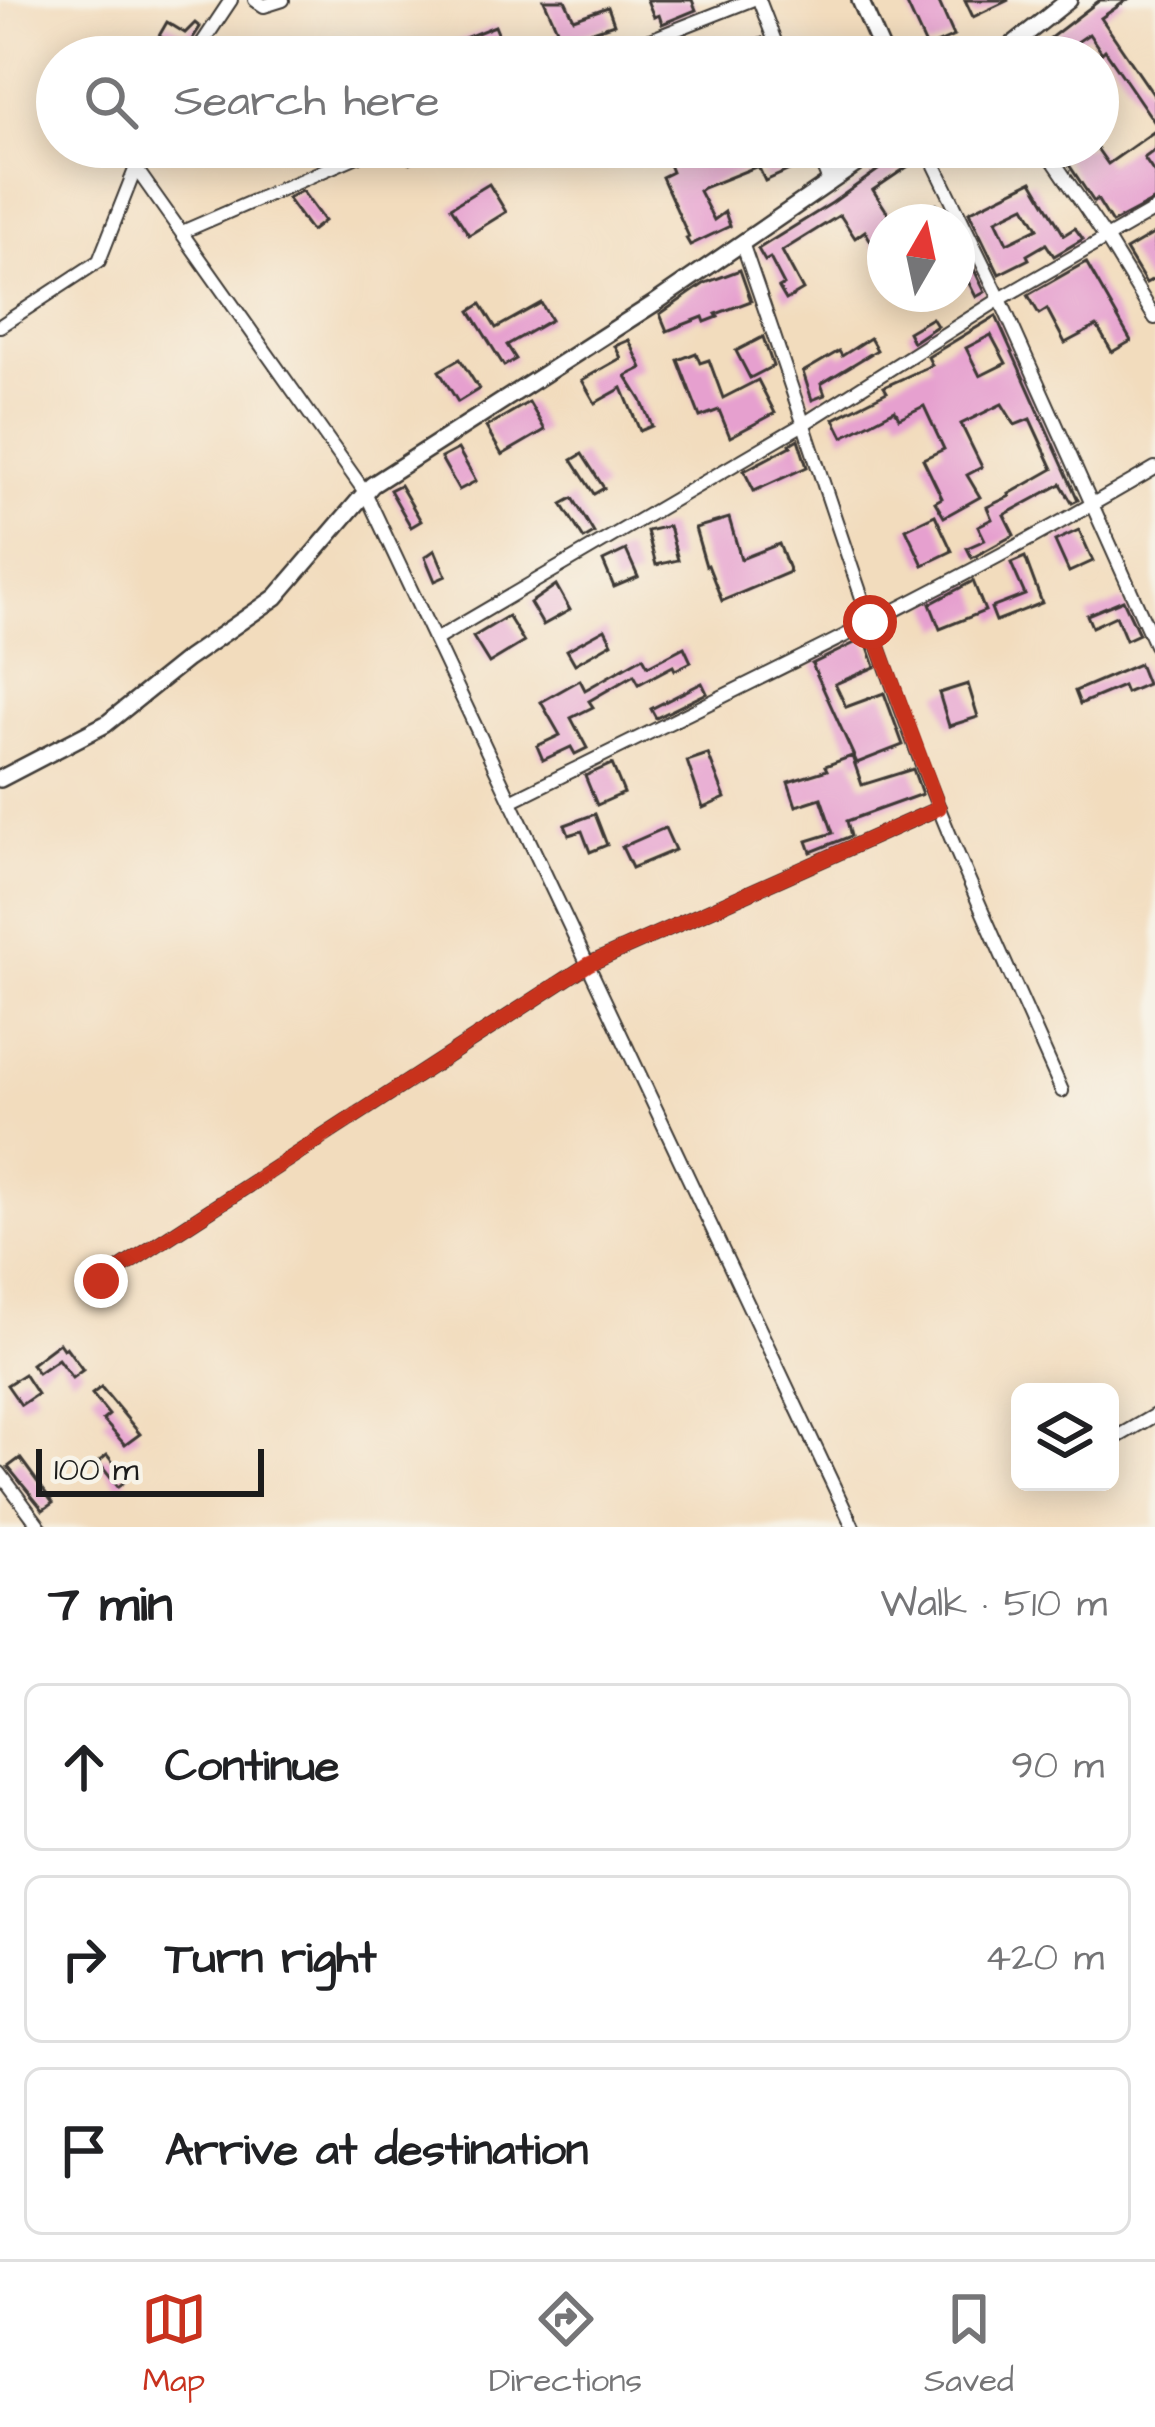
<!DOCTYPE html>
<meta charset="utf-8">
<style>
body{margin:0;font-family:"Architects Daughter",sans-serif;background:#f2f2f2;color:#202124}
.controls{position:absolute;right:36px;bottom:36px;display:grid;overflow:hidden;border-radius:18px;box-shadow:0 6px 30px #0003}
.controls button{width:108px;height:108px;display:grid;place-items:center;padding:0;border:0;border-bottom:3px solid #e0e0e0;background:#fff;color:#202124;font:60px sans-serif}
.compass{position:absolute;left:867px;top:204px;width:108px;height:108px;border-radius:50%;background:#fff;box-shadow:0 6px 30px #0003;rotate:9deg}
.scale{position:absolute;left:36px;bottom:30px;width:228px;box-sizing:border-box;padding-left:12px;border:6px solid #1c1c1c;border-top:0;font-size:33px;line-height:42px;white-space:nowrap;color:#1c1c1c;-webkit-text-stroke:9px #f7f3e8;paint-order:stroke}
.stop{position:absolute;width:36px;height:36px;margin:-27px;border:9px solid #c8321e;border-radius:50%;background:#fff}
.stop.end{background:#c8321e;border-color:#fff;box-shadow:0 3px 12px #0008}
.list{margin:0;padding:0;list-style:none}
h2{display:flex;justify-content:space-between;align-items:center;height:156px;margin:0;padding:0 48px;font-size:51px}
h2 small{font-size:39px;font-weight:400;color:#757577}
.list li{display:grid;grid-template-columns:78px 1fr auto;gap:36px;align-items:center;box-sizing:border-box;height:168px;margin:0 24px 24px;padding:0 24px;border:3px solid #e0e0e0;border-radius:18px}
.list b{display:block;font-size:45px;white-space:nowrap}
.list em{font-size:39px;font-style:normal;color:#757577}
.icon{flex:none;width:66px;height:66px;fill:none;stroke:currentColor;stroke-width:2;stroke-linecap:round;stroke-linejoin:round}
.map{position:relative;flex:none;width:1155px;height:1527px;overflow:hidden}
.search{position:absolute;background:#fff;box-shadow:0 6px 30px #0003;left:36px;right:36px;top:36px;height:132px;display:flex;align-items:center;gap:30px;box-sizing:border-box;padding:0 42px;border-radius:66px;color:#757577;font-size:45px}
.sheet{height:732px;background:#fff}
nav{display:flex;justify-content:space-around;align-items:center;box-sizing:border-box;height:168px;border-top:3px solid #e0e0e0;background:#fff;font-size:33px;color:#757577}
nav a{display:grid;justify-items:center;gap:6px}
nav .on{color:#c8321e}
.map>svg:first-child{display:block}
.building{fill:#e6a0cf;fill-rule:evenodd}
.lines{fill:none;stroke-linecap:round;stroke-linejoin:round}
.minor-casing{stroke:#3c3934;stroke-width:16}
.tertiary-casing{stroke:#3c3934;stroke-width:20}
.minor{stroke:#fff;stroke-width:12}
.tertiary{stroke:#fff;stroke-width:15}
.route{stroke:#c8321e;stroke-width:15}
</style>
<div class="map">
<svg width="1155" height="1527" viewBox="0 0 1155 1527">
<rect width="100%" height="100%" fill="#f7f3e8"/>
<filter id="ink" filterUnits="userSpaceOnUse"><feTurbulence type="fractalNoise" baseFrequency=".00833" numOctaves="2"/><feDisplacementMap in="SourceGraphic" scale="24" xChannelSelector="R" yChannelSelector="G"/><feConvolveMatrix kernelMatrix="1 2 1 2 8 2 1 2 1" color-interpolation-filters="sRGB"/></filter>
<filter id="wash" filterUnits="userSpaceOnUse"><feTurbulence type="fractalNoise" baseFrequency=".004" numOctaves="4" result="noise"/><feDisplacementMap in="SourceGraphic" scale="48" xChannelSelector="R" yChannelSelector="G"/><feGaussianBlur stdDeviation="2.7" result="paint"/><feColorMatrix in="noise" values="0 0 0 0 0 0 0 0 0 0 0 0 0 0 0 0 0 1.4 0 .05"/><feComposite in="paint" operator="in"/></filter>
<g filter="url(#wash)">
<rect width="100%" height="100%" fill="#f2dcbd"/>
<g id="blocks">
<g class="building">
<polygon points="544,0 565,0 574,19 608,7 614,24 581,35 592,57 577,57 567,36 561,38"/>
<polygon points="647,0 692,0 696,10 662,24 659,15 654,17"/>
<polygon points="905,0 938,0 954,36 927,48"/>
<polygon points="965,0 1009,0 973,17"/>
<polygon points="1100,0 1127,0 1101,18 1155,97 1155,123 1105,50 1102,53 1089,34 1055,57 1045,42"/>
<polygon points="167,22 185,33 195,23 200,27 185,50 159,36"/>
<polygon points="495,26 508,57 419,57 419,56"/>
<polygon points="762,38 770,57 752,57 747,44"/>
<polygon points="1155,131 1155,150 1144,158 1155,174 1155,200 1112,223 1097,199 1094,202 1057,147 1096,147 1108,164"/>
<polygon points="403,147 447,147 447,148 409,163"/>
<polygon points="662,147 684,147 690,162 726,147 803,147 809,161 765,181 758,166 703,188 699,191 714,220 725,212 730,226 690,245 686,238 689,237 662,177 672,172"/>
<polygon points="910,147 919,159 873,190 889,215 885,218 885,265 865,231 855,238 840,215 782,251 803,290 786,300 779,288 784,285 770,258 765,261 758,249 832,203"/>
<path d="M 1032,181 L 1064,235 L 1075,228 L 1083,239 L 1054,256 L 1046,244 L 1027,255 L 1029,259 L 999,274 L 969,212 ZM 1025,206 L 1038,228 L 1007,243 L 996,220 Z"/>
<polygon points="489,184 506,212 469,235 451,207"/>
<polygon points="302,191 324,221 311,231 287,198"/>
<polygon points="937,204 945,222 897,222"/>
<polygon points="1155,233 1155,278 1146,283 1126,250"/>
<polygon points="964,249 985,292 976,297 957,260 957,252"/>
<polygon points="1086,262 1131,341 1112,352 1097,326 1065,343 1047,309 1039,314 1028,295"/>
<polygon points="740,270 751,301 716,314 718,317 705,322 703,317 667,331 660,314 705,283"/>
<polygon points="541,303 551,320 507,345 516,359 504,366 470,311 481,304 496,328"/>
<path d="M 996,316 L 1078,500 L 1072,503 L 1061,484 L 1004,515 L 1014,535 L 972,558 L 967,548 L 985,540 L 978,526 L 992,519 L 987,507 L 1010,496 L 1009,494 L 1053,469 L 1030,419 L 1015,425 L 1002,404 L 961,424 L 982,467 L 967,475 L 980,497 L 944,517 L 935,502 L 942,498 L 923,459 L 944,449 L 924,406 L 899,418 L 895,410 L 843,437 L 834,419 L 887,392 L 884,387 L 932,365 L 928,357 ZM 991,335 L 1006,363 L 980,376 L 966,348 Z"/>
<polygon points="932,318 937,326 913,342 908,332"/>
<polygon points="763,337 773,366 750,378 736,351"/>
<polygon points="870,338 877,350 821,384 825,395 812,400 803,372 839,351 842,356"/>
<polygon points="629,340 642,368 626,376 641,400 652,426 640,431 622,388 595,403 582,380 621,358 615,346"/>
<polygon points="696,353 700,363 709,360 723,398 758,380 775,413 730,437 719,410 700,417 678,360"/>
<polygon points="460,359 479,389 458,402 439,371"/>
<polygon points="529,402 545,430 502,455 486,427"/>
<polygon points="798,439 807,467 754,491 744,471 791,446 790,444"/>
<polygon points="458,449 476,481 459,490 441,458"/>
<polygon points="582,454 604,488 594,494 572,460"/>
<polygon points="400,485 421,521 411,527 390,490"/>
<polygon points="573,498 594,533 584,539 562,504"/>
<polygon points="935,515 952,551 923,565 906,529"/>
<polygon points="729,518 741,559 779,544 790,572 722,601 708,565 706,566 695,528"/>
<polygon points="669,526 678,560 656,565 647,531"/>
<polygon points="1079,530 1093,561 1069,572 1055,541"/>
<polygon points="435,550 446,576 435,581 425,557"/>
<polygon points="626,550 638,577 614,587 603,561"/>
<polygon points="1025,557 1042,603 996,621 991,608 1025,595 1011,563"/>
<polygon points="973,581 985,611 940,629 930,604"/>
<polygon points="556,585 570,610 543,625 530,603"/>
<polygon points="1123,600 1139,634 1126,640 1116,616 1092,627 1087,615"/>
<polygon points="508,616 524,642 489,663 473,637"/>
<polygon points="605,629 612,643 575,664 567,650"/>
<polygon points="865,638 875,667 835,684 846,707 884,693 903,745 857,763 812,664"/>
<polygon points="684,647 691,662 675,670 673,666 639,684 634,675 589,701 593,707 571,718 587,748 575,754 571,747 543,760 537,746 560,735 541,702 580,680 585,690 643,657 648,666"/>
<polygon points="1139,664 1147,684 1126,693 1123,686 1080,704 1075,691"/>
<polygon points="702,683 707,693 656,718 651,709"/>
<polygon points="968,684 978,717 949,726 939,693"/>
<polygon points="708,754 725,798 703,808 687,761"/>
<polygon points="852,756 862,785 913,769 922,794 847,821 851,836 811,852 807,841 833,833 821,798 796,806 788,782 827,770 825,766"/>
<polygon points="612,764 624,793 597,805 585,776"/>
<polygon points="595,814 607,845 590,852 582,831 569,835 565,825"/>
<polygon points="665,828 675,850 632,868 622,847"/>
<polygon points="59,1343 63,1349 66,1347 83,1370 72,1378 58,1359 38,1373 31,1364"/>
<polygon points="24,1374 37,1394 21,1405 7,1385"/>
<polygon points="101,1387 140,1434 125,1445 103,1420 109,1415 92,1394"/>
<polygon points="107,1455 127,1480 118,1487 98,1462"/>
<polygon points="20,1458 53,1503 43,1510 8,1467"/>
</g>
</g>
</g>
<g filter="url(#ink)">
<use href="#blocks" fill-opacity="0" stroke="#3c3934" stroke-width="3"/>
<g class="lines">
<g class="minor-casing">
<g id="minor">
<polyline points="255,0 264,6 283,0"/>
<polyline points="759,0 781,57"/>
<polyline points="193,57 231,0"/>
<polyline points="607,57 751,0"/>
<polyline points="815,147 830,184"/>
<polyline points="926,147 1000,299 1155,645"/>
<polyline points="1044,147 1106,238 1155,318"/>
<polyline points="135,167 365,492 853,1527"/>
<polyline points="182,232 378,147"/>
<path d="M 742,243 C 808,430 865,621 938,806 C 976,902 1021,996 1062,1091"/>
<polyline points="0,326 99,261 144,147"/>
<polyline points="435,640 805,423 1000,299 1155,210"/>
<path d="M 511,801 C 727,693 947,591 1155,468"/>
<polyline points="101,1281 589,964 939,808"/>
<polyline points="1110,1441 1155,1415"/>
<polyline points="0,1473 40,1527"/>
</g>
</g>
<g class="tertiary-casing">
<g id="tertiary">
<polyline points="860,0 885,57"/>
<polyline points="997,57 1069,0"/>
<polyline points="0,779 106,724 187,659 276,597 372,485 655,303 881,147"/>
</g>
</g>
<use href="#minor" class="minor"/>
<use href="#tertiary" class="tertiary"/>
</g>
</g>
<g class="lines" filter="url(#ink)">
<polyline class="route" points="101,1281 589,964 939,808 870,622"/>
</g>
</svg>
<div class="controls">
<button><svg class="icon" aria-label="layers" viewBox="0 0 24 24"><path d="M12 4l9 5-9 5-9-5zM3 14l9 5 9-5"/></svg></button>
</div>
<svg class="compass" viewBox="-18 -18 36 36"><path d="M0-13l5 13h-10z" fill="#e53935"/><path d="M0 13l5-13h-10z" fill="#757577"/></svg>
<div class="scale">100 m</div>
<div class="stop" style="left:870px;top:622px"></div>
<div class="stop end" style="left:101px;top:1281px"></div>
<div class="search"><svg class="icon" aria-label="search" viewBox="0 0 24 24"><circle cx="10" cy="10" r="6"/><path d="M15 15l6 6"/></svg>Search here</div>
</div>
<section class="sheet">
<h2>7 min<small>Walk · 510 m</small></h2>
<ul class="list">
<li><svg class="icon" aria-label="ahead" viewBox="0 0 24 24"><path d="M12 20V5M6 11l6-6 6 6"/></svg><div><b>Continue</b></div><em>90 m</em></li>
<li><svg class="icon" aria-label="right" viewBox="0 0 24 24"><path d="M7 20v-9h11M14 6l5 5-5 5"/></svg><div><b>Turn right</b></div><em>420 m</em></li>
<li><svg class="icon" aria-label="arrive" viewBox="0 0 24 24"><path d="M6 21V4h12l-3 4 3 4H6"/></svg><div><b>Arrive at destination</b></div></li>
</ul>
</section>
<nav>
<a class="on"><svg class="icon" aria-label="map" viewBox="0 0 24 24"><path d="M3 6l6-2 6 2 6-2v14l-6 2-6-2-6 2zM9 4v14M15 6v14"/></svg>Map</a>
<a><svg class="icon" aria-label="directions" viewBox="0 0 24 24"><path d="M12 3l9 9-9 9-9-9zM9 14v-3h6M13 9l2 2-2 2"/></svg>Directions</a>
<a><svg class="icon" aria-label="saved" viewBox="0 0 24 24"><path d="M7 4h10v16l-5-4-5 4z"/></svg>Saved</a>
</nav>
